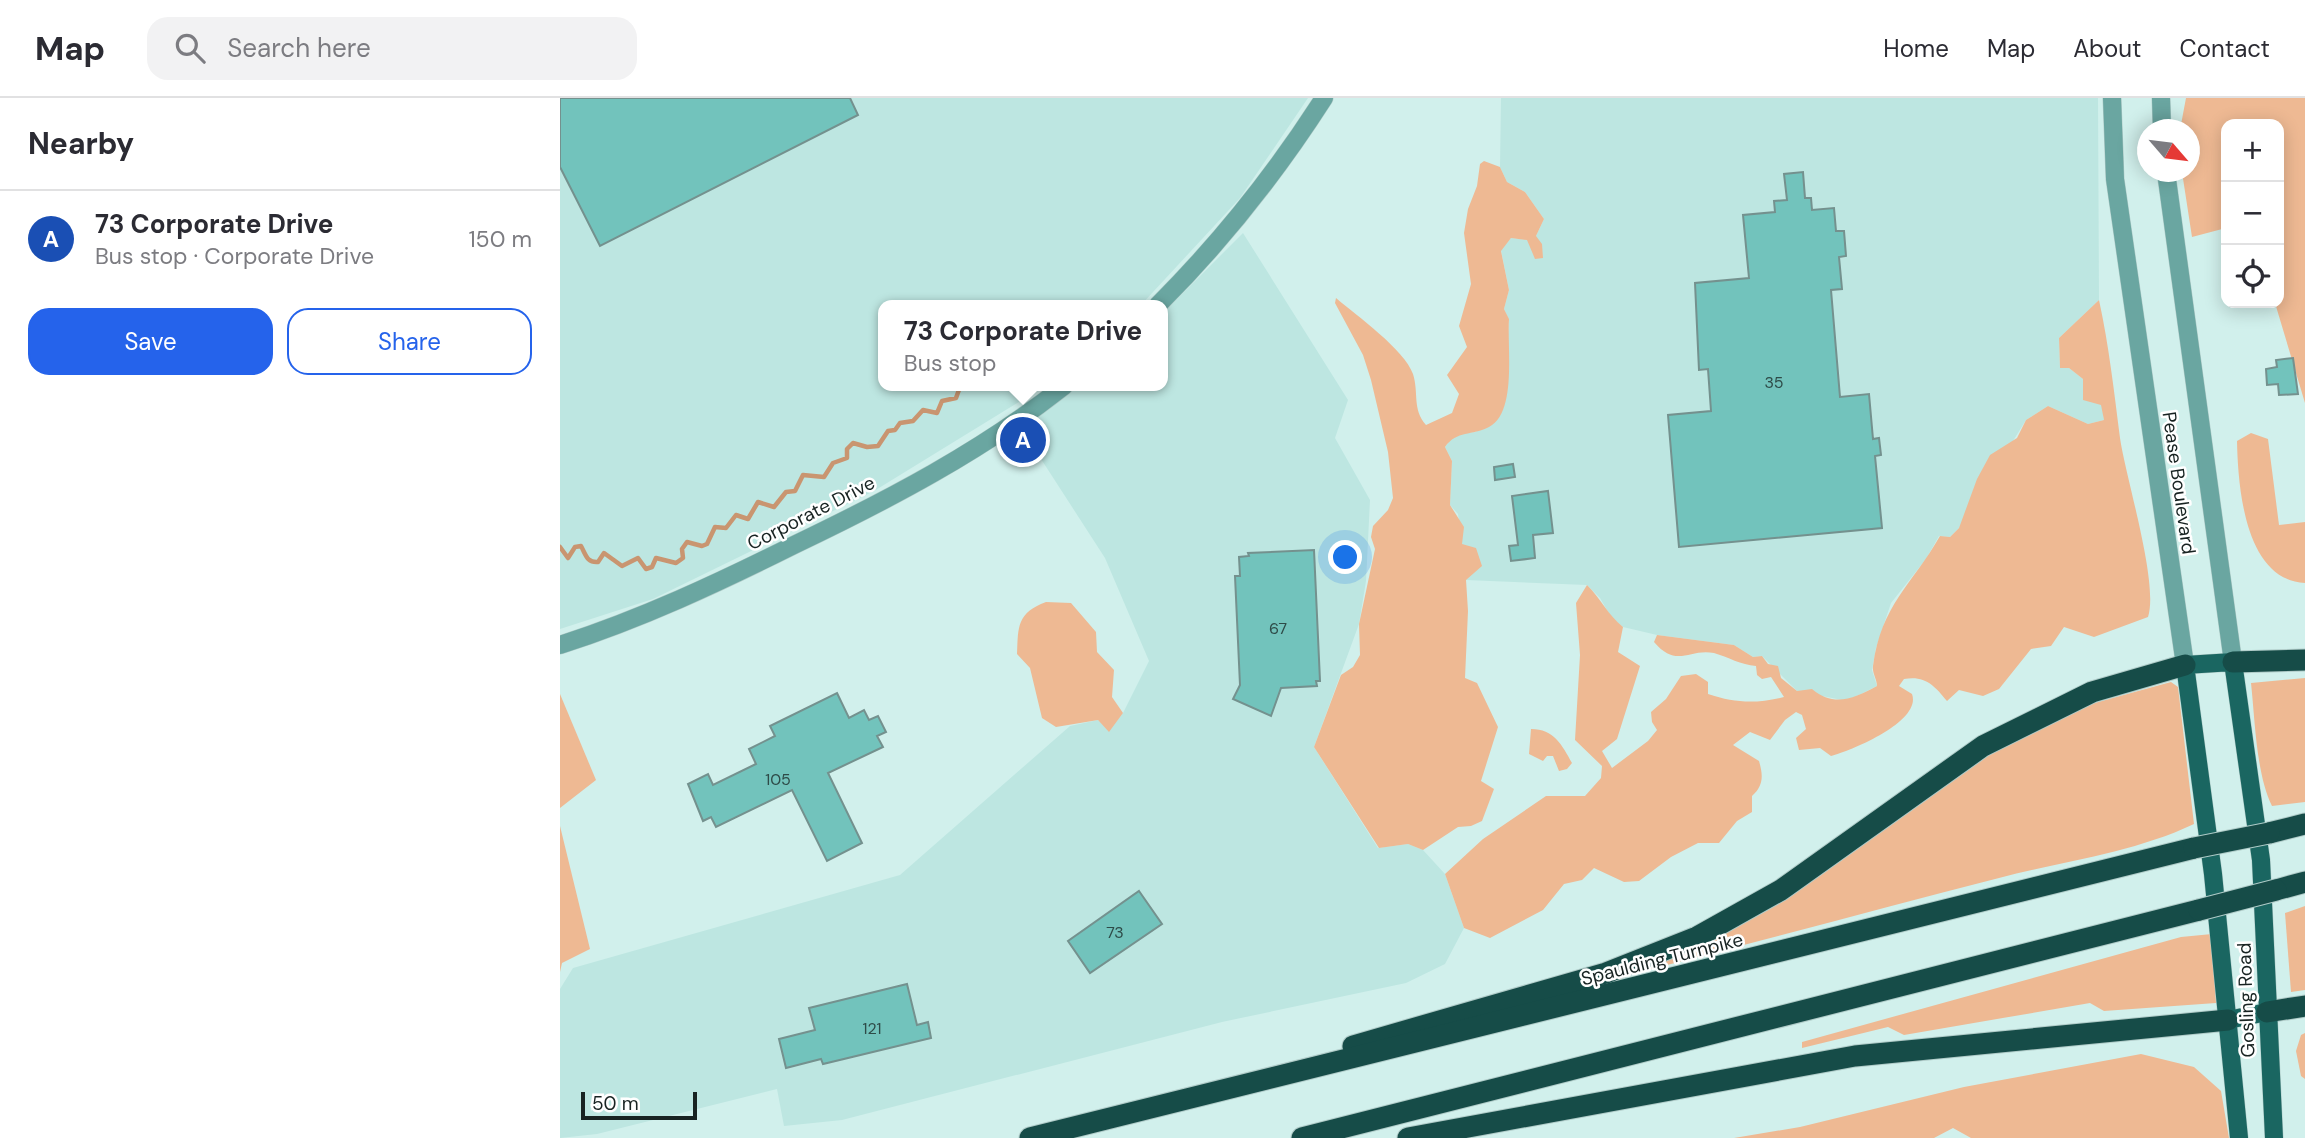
<!DOCTYPE html>
<meta charset="utf-8">
<style>
body{margin:0;font-family:"DM Sans",sans-serif;background:#f2f2f3;color:#2b2b33}
.controls{position:absolute;right:21px;top:21px;display:grid;overflow:hidden;border-radius:14px;box-shadow:0 4px 18px #0003}
.controls button{width:63px;height:63px;display:grid;place-items:center;padding:0;border:0;border-bottom:2px solid #e1e1e2;background:#fff;color:#2b2b33;font:35px sans-serif}
.compass{position:absolute;left:1577px;top:21px;width:63px;height:63px;border-radius:50%;background:#fff;box-shadow:0 4px 18px #0003;rotate:118deg}
.scale{position:absolute;left:21px;bottom:18px;width:116px;box-sizing:border-box;padding-left:7px;border:4px solid #182322;border-top:0;font-size:19px;line-height:24px;white-space:nowrap;color:#182322;-webkit-text-stroke:5px #fff;paint-order:stroke}
.you{position:absolute;left:786px;top:460px;width:24px;height:24px;margin:-18px;border:5px solid #fff;border-radius:50%;background:#1a73e8;box-shadow:0 0 0 10px #1a73e833}
.badge{display:grid;place-items:center;width:46px;height:46px;border-radius:50%;background:#2563eb;color:#fff;font-size:23px;font-weight:700}
.pin{position:absolute;translate:-50% -50%;border:4px solid #fff;box-shadow:0 2px 7px #0006}
.popup{position:absolute;left:318px;top:202px;width:290px;height:91px;box-sizing:border-box;display:grid;place-content:center;border-radius:14px;background:#fff;filter:drop-shadow(0 2px 5px #0005);font-size:23px;white-space:nowrap;color:#7c7c81}
.popup b{font-size:26px;color:#2b2b33}
.popup::after{content:'';position:absolute;left:50%;top:100%;margin-left:-14px;border:14px solid transparent;border-top-color:#fff}
.list{margin:0;padding:0;list-style:none}
h2{display:flex;justify-content:space-between;align-items:center;height:91px;margin:0;padding:0 28px;font-size:30px}
h2 small{font-size:23px;font-weight:400;color:#7c7c81}
.list li{display:grid;grid-template-columns:46px 1fr auto;gap:21px;align-items:center;box-sizing:border-box;height:98px;padding:0 28px;border-top:2px solid #e1e1e2}
.list b{display:block;font-size:26px;white-space:nowrap}
.list p{margin:0;font-size:23px;white-space:nowrap;color:#7c7c81}
.list em{font-size:23px;font-style:normal;color:#7c7c81}
.actions{display:flex;gap:14px;padding:21px 28px}
.actions a{flex:1;padding:16px 0;border:2px solid #2563eb;border-radius:21px;text-align:center;font-size:24px;color:#2563eb}
.actions .main{background:#2563eb;color:#fff}
.icon{flex:none;width:38px;height:38px;fill:none;stroke:currentColor;stroke-width:2;stroke-linecap:round;stroke-linejoin:round}
.map{position:relative;flex:none;width:1745px;height:1040px;overflow:hidden}
header{display:flex;align-items:center;gap:42px;box-sizing:border-box;height:98px;padding:0 35px;background:#fff;border-bottom:2px solid #e1e1e2}
header strong{font-size:33px}
nav{display:flex;gap:38px;margin-inline-start:auto;font-size:24px}
.search{width:490px;height:63px;background:#f2f2f3;display:flex;align-items:center;gap:18px;box-sizing:border-box;padding:0 24px;border-radius:21px;color:#7c7c81;font-size:26px}
main{display:flex}
aside{flex:1;background:#fff}
.map>svg:first-child{display:block}
.built{fill:#bde6e1}
.green{fill:#eeb993}
.lines{fill:none;stroke-linecap:round;stroke-linejoin:round}
.stream{stroke:#c99570;stroke-width:4.5}
.building{fill:#72c3bc;stroke:#74918e;stroke-width:2}
.minor-casing{stroke:#b0cbc8;stroke-width:19}
.major-casing{stroke:#b0cbc8;stroke-width:19}
.highway-casing{stroke:#b0cbc8;stroke-width:23}
.minor{stroke:#6aa6a1;stroke-width:18}
.major{stroke:#1a6661;stroke-width:18}
.highway{stroke:#164c48;stroke-width:21}
.highway-bridge-casing{stroke:#b0cbc8;stroke-width:23;stroke-linecap:butt}
.highway-bridge{stroke:#164c48;stroke-width:21}
.labels{text-anchor:middle;dominant-baseline:central;stroke-width:5;stroke-linejoin:round;paint-order:stroke}
.number-label{font-size:16px;fill:#2e4b48}
.street-label{font-size:19px;fill:#182322;stroke:#fff}
</style>
<header>
<strong>Map</strong>
<div class="search"><svg class="icon" aria-label="search" viewBox="0 0 24 24"><circle cx="10" cy="10" r="6"/><path d="M15 15l6 6"/></svg>Search here</div>
<nav><a>Home</a><a>Map</a><a>About</a><a>Contact</a></nav>
</header>
<main>
<aside>
<h2>Nearby<small></small></h2>
<ul class="list">
<li><span class="badge" style="background:#1a4fb4">A</span><div><b>73 Corporate Drive</b><p>Bus stop · Corporate Drive</p></div><em>150 m</em></li>
</ul>
<div class="actions"><a class="main">Save</a><a>Share</a></div>
</aside>
<div class="map">
<svg width="1745" height="1040" viewBox="0 0 1745 1040">
<rect width="100%" height="100%" fill="#d1f0ec"/>
<g class="built">
<polygon points="0,0 748,0 680,100 581,207 323,207 323,288 485,288 314,393 93,501 0,531"/>
<polygon points="941,0 1538,0 1539,202 1499,240 1500,270 1509,270 1523,281 1542,307 1544,322 1528,326 1488,308 1466,322 1399,430 1390,439 1379,438 1366,461 1331,505 1316,550 1312,572 1317,588 1287,603 1237,593 1202,558 1193,559 1174,547 1097,537 1063,529 1051,519 1040,500 1027,487 906,482 898,416 890,407 892,363 885,349 891,341 902,335 916,334 947,258 949,222 944,211 949,192 941,152 951,140 968,142 976,138 984,121 965,94 947,84 940,69"/>
<polygon points="683,135 788,302 775,340 810,402 806,483 799,526 754,649 818,750 848,746 863,752 885,776 904,830 885,866 846,885 662,924 282,1022 224,1028 217,991 37,1036 0,1040 0,891 13,870 340,777 510,628 538,622 549,633 563,615 589,563 545,460 461,330 518,288 603,288 603,215"/>
</g>
<g class="green">
<polygon points="1626,0 1745,0 1745,305 1715,205 1719,205 1719,26 1666,26 1666,130 1632,139 1622,74 1630,74 1630,32 1620,32"/>
<path d="M 924,63 L 940,69 L 947,84 L 965,94 L 984,121 L 976,138 L 982,146 L 983,160 L 975,161 L 967,142 L 951,140 L 941,153 L 949,192 L 944,211 L 949,221 C 947,251 957,315 929,329 C 912,338 897,332 885,349 L 892,363 L 890,407 L 904,429 L 902,446 L 916,450 L 922,468 L 906,482 L 908,513 L 905,580 L 917,585 L 938,629 L 921,683 L 934,691 L 922,723 L 911,728 L 898,729 L 863,752 L 848,746 L 819,750 L 754,649 L 781,577 L 793,569 L 800,557 L 799,526 L 815,451 L 811,439 L 813,428 L 828,412 L 833,400 L 828,354 L 811,282 L 803,257 L 775,205 L 776,200 C 796,217 845,252 853,276 C 859,295 852,311 866,327 L 892,315 L 899,296 L 887,277 L 907,249 L 899,228 L 911,186 L 904,135 L 908,111 L 917,88 L 920,66 Z"/>
<path d="M 1539,202 C 1549,248 1554,293 1560,340 C 1566,381 1599,486 1588,519 L 1534,539 L 1504,529 L 1491,548 L 1471,551 L 1439,591 L 1423,598 L 1399,592 L 1387,603 C 1375,588 1365,577 1344,581 L 1339,588 L 1352,596 C 1362,623 1293,652 1271,658 L 1260,650 L 1239,652 L 1236,640 L 1246,631 L 1242,617 L 1236,614 L 1225,622 L 1210,642 L 1190,634 L 1173,647 L 1199,663 C 1203,677 1204,687 1192,698 L 1192,714 L 1177,723 L 1159,745 L 1138,745 L 1111,759 L 1079,783 L 1064,784 L 1034,770 L 1022,782 L 1004,786 L 983,812 L 930,840 L 904,830 L 885,776 L 923,741 L 986,698 L 1025,698 L 1041,680 L 1042,668 L 1015,642 L 1020,557 L 1016,505 L 1027,487 C 1041,501 1048,517 1063,529 L 1058,554 L 1080,568 L 1057,641 L 1042,653 L 1052,670 L 1088,643 L 1097,632 L 1092,624 L 1091,614 L 1106,601 L 1121,578 L 1136,576 L 1148,584 L 1148,596 C 1175,605 1196,606 1224,599 L 1211,579 L 1202,581 L 1197,577 L 1196,568 C 1181,567 1168,559 1154,555 C 1129,550 1117,571 1094,544 L 1097,537 L 1174,547 L 1193,559 L 1202,558 L 1208,566 L 1218,568 L 1221,580 L 1237,593 L 1252,591 C 1275,610 1294,600 1317,588 C 1317,581 1312,575 1313,568 C 1321,507 1352,487 1380,438 L 1390,439 L 1399,430 L 1417,381 L 1430,357 L 1457,340 L 1466,322 L 1488,308 L 1528,326 L 1544,322 L 1541,307 L 1523,302 L 1523,281 L 1509,270 L 1500,270 L 1499,240 Z"/>
<path d="M 1691,335 L 1708,341 L 1719,427 L 1745,424 L 1745,485 C 1685,482 1678,390 1677,343 Z"/>
<path d="M 486,504 L 511,505 L 536,534 L 537,554 L 554,572 L 552,599 L 563,615 L 549,634 L 538,622 L 496,629 L 482,620 L 470,570 L 457,556 C 458,528 457,515 486,504 Z"/>
<path d="M 1745,580 L 1745,704 L 1712,708 C 1696,676 1695,621 1691,585 Z"/>
<path d="M 1611,584 L 1618,589 L 1634,726 C 1573,755 1503,763 1439,780 C 1322,810 1205,842 1088,872 L 1085,867 L 1422,659 L 1531,606 Z"/>
<polygon points="0,596 36,682 0,710"/>
<path d="M 971,631 C 994,631 1002,647 1012,665 L 1007,671 L 999,673 L 993,658 L 987,658 L 983,663 L 969,656 Z"/>
<polygon points="0,728 30,851 2,865 0,874"/>
<polygon points="1745,808 1745,892 1731,894 1725,815"/>
<polygon points="1652,836 1656,905 1544,913 1530,905 1344,937 1328,929 1242,950 1242,944 1621,839"/>
<polygon points="1745,935 1745,981 1741,978 1736,953 1741,937"/>
<polygon points="1581,956 1634,969 1661,993 1669,1040 1411,1040 1393,1030 1374,1040 1174,1040 1240,1029 1404,989"/>
</g>
<g class="lines">
<path class="stream" d="M 0,449 L 8,460 L 15,449 L 21,448 C 26,457 27,465 38,464 L 44,455 L 62,468 L 78,460 L 86,471 L 92,469 L 96,460 L 116,465 L 123,460 L 122,451 L 127,444 L 142,448 L 147,446 L 155,429 L 166,430 L 176,417 L 188,421 L 198,404 L 214,409 L 226,394 L 235,393 L 243,377 L 264,379 L 273,365 L 287,360 L 287,351 L 293,345 L 307,349 L 318,348 L 328,333 L 335,332 L 340,325 L 353,323 L 363,312 L 377,315 L 382,303 L 396,300 L 400,289 L 417,288"/>
</g>
<g class="building">
<polygon points="0,0 290,0 298,17 40,148 0,69"/>
<polygon points="1243,74 1245,100 1251,100 1252,112 1274,110 1276,133 1284,133 1286,158 1279,159 1282,191 1271,192 1280,299 1309,296 1313,341 1319,340 1321,357 1315,358 1322,430 1119,449 1108,317 1151,313 1148,271 1139,272 1135,185 1189,180 1183,117 1215,114 1214,103 1227,102 1224,76"/>
<polygon points="1733,260 1738,296 1719,297 1718,286 1707,287 1706,271 1717,269 1716,262"/>
<polygon points="953,366 955,379 935,382 934,369"/>
<polygon points="988,393 993,435 973,437 975,460 951,463 949,448 958,447 952,398"/>
<polygon points="754,452 760,583 756,583 757,588 721,590 711,618 673,601 680,587 675,478 680,478 679,459 689,458 688,455"/>
<polygon points="277,595 289,620 304,612 309,622 318,618 326,634 317,638 323,649 268,675 302,745 267,763 232,692 156,729 151,719 143,723 128,686 148,676 153,687 196,666 189,651 215,638 210,628"/>
<polygon points="579,793 602,826 530,875 508,843"/>
<polygon points="347,886 357,927 368,924 371,940 263,966 261,961 226,970 219,941 255,932 249,910"/>
</g>
<g class="lines">
<g class="minor-casing">
<g id="minor">
<polyline points="1552,0 1555,81 1625,567"/>
<polyline points="1601,0 1602,32"/>
<polyline points="1606,74 1673,564"/>
<path d="M 598,207 C 661,144 716,75 764,0"/>
<path d="M 0,547 C 81,521 158,485 234,447 C 328,402 422,353 504,288"/>
</g>
</g>
<g class="major-casing">
<g id="major">
<polyline points="1668,922 1707,914"/>
<polyline points="1679,1040 1653,776 1625,567 1673,564 1701,762 1714,1040"/>
</g>
</g>
<g class="highway-casing">
<g id="highway">
<polyline points="1673,564 1745,562"/>
<polyline points="1709,735 1745,726"/>
<polyline points="1716,792 1745,784"/>
<polyline points="1707,914 1745,908"/>
<polyline points="793,948 1046,875 1137,839 1221,792 1423,648 1532,594 1625,567"/>
<polyline points="470,1040 1634,750"/>
<polyline points="742,1040 1639,812"/>
<polyline points="848,1040 1295,958 1668,922"/>
</g>
</g>
<use href="#minor" class="minor"/>
<use href="#major" class="major"/>
<use href="#highway" class="highway"/>
<g class="highway-bridge-casing">
<g id="highway-bridge">
<polyline points="1634,750 1709,735"/>
<polyline points="1639,812 1716,792"/>
</g>
</g>
<use href="#highway-bridge" class="highway-bridge"/>
</g>
<g class="labels">
<g class="number-label">
<text x="1214" y="284">35</text>
<text x="718" y="530">67</text>
<text x="218" y="681">105</text>
<text x="555" y="834">73</text>
<text x="312" y="930">121</text>
</g>
<g class="street-label">
<text transform="translate(1619 385) rotate(82)">Pease Boulevard</text>
<text transform="translate(251 415) rotate(-27)">Corporate Drive</text>
<text transform="translate(1102 861) rotate(-14)">Spaulding Turnpike</text>
<text transform="translate(1686 902) rotate(-92)">Gosling Road</text>
</g>
</g>
</svg>
<div class="controls">
<button>+</button>
<button>−</button>
<button><svg class="icon" aria-label="locate" viewBox="0 0 24 24"><circle cx="12" cy="12" r="6"/><path d="M12 2v4M12 18v4M2 12h4M18 12h4"/></svg></button>
</div>
<svg class="compass" viewBox="-18 -18 36 36"><path d="M0-13l5 13h-10z" fill="#e53935"/><path d="M0 13l5-13h-10z" fill="#7c7c81"/></svg>
<div class="scale">50 m</div>
<div class="you"></div>
<div class="pin badge" style="left:463px;top:342px;background:#1a4fb4">A</div>
<div class="popup"><b>73 Corporate Drive</b>Bus stop</div>
</div>
</main>
